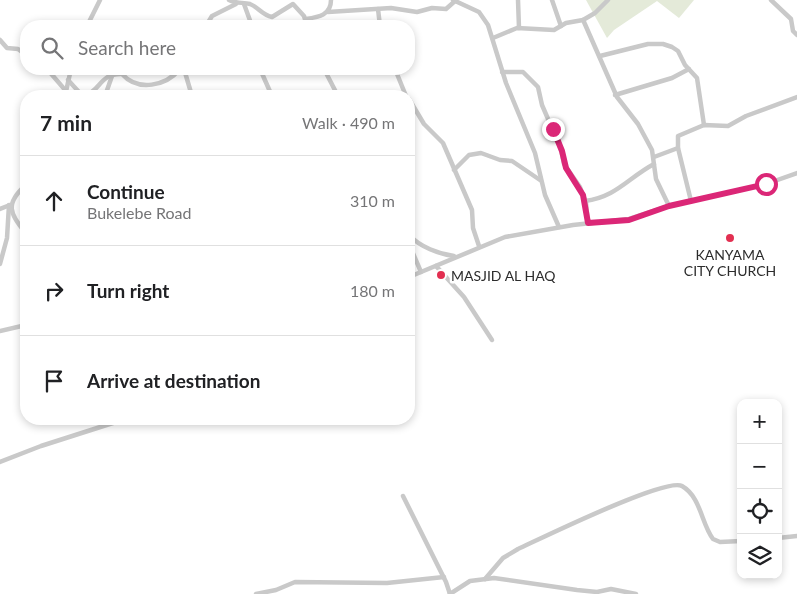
<!DOCTYPE html>
<meta charset="utf-8">
<style>
body{margin:0;font-family:Lato,sans-serif;background:#f6f6f6;color:#202124}
.controls{position:absolute;right:15px;bottom:15px;display:grid;overflow:hidden;border-radius:10px;box-shadow:0 2px 8px #0003}
.controls button{width:45px;height:45px;display:grid;place-items:center;padding:0;border:0;border-bottom:1px solid #e0e0e0;background:#fff;color:#202124;font:25px sans-serif}
.stop{position:absolute;width:15px;height:15px;margin:-11px;border:4px solid #db2777;border-radius:50%;background:#fff}
.stop.end{background:#db2777;border-color:#fff;box-shadow:0 1px 5px #0008}
.list{margin:0;padding:0;list-style:none}
h2{display:flex;justify-content:space-between;align-items:center;height:65px;margin:0;padding:0 20px;font-size:21px}
h2 small{font-size:16px;font-weight:400;color:#757577}
.list li{display:grid;grid-template-columns:32px 1fr auto;gap:15px;align-items:center;box-sizing:border-box;height:90px;padding:0 20px;border-top:1px solid #e0e0e0}
.list b{display:block;font-size:19px;white-space:nowrap}
.list p{margin:0;font-size:16px;white-space:nowrap;color:#757577}
.list em{font-size:16px;font-style:normal;color:#757577}
.icon{flex:none;width:28px;height:28px;fill:none;stroke:currentColor;stroke-width:2;stroke-linecap:round;stroke-linejoin:round}
.map{position:relative;flex:none;width:797px;height:594px;overflow:hidden}
.search{position:absolute;background:#fff;box-shadow:0 2px 8px #0003;left:20px;top:20px;width:395px;height:55px;display:flex;align-items:center;gap:12px;box-sizing:border-box;padding:0 18px;border-radius:20px;color:#757577;font-size:19px}
.panel{position:absolute;background:#fff;box-shadow:0 2px 8px #0003;left:20px;top:90px;width:395px;height:335px;border-radius:20px}
.map>svg:first-child{display:block}
.green{fill:#e4ead9}
.lines{fill:none;stroke-linecap:round;stroke-linejoin:round}
.minor{stroke:#c9c9c9;stroke-width:4.5}
.route{stroke:#db2777;stroke-width:6}
.poi-dot{fill:#e22f51;stroke:#fff;stroke-width:2}
.labels{text-anchor:middle;dominant-baseline:central;stroke-width:5;stroke-linejoin:round;paint-order:stroke}
.poi-label{font-size:14px;fill:#2c2c2c;stroke:#fff}
</style>
<div class="map">
<svg width="797" height="594" viewBox="0 0 797 594">
<rect width="100%" height="100%" fill="#fff"/>
<polygon class="green" points="586,0 694,0 679,18 657,1 614,30 607,38"/>
<g class="lines">
<g class="minor">
<path d="M 229,0 C 237,4 243,2 250,4 C 258,7 262,15 272,17 L 293,4 L 304,16 L 307,26"/>
<polyline points="453,0 479,12 488,25 506,83 535,153 545,195 559,227"/>
<polyline points="518,0 519,28"/>
<polyline points="552,0 561,26"/>
<polyline points="608,0 595,13 583,20 584,22 617,97 638,124 652,150 656,179 669,206"/>
<polyline points="771,0 791,19 793,31 797,35"/>
<polyline points="244,4 252,26"/>
<polyline points="378,9 380,26"/>
<polyline points="328,12 391,8 417,12 432,8 446,9 455,1"/>
<path d="M 306,19 C 319,17 331,15 331,0"/>
<polyline points="87,26 100,0"/>
<polyline points="206,26 212,16 236,4"/>
<polyline points="493,38 517,28 554,30 566,23 583,20"/>
<polyline points="0,40 7,48 18,49 26,55"/>
<polyline points="600,56 648,44 663,44 672,47 678,51 685,65 697,78 704,125"/>
<polyline points="47,69 66,91"/>
<polyline points="184,69 192,96"/>
<polyline points="260,69 272,96"/>
<polyline points="324,69 338,96"/>
<polyline points="395,69 406,96"/>
<polyline points="502,72 523,72 538,87 542,105 561,149 564,164 580,187 586,203 588,223"/>
<path d="M 68,80 L 79,92 L 86,95 C 101,90 100,73 122,74 C 138,92 166,86 180,69"/>
<polyline points="615,95 672,78 689,69"/>
<polyline points="65,96 71,69"/>
<polyline points="105,96 112,76"/>
<polyline points="409,99 424,124 443,143 472,210 473,228 479,246"/>
<polyline points="654,157 678,148"/>
<polyline points="454,170 469,155 481,153 500,160 512,161 540,180"/>
<path d="M 26,185 C 5,203 9,214 26,233"/>
<path d="M 585,201 C 616,197 628,178 654,164"/>
<polyline points="691,201 678,148 678,136 704,125 728,126 746,116 797,97"/>
<polyline points="0,209 10,205"/>
<path d="M 409,235 C 420,247 439,254 454,256"/>
<polyline points="409,244 421,272"/>
<polyline points="0,264 7,238 9,205"/>
<polyline points="436,266 464,297 492,340"/>
<polyline points="409,277 505,237 573,225 629,219 669,206 766,184 797,173"/>
<polyline points="0,331 26,325"/>
<polyline points="0,462 41,446 116,422 133,419"/>
<polyline points="403,496 446,582 450,594"/>
<polyline points="778,538 797,536"/>
<path d="M 485,579 L 503,558 L 518,549 C 540,539 666,477 682,486 C 701,497 701,523 713,539 L 720,542 L 741,541"/>
<polyline points="256,594 276,590 295,582 387,583 444,577"/>
<polyline points="450,594 470,581 494,578 577,590 597,592 611,589 636,594"/>
</g>
</g>
<g class="lines">
<polyline class="route" points="553,129 562,151 566,168 583,195 588,223 629,220 669,206 766,184"/>
</g>
<g class="poi-dot">
<circle cx="730" cy="238" r="5"/>
<circle cx="441" cy="275" r="5"/>
</g>
<g class="labels">
<g class="poi-label">
<text x="730" y="254">KANYAMA<tspan x="730" dy="16">CITY CHURCH</tspan></text>
<text x="451" y="275" text-anchor="start">MASJID AL HAQ</text>
</g>
</g>
</svg>
<div class="controls">
<button>+</button>
<button>−</button>
<button><svg class="icon" aria-label="locate" viewBox="0 0 24 24"><circle cx="12" cy="12" r="6"/><path d="M12 2v4M12 18v4M2 12h4M18 12h4"/></svg></button>
<button><svg class="icon" aria-label="layers" viewBox="0 0 24 24"><path d="M12 4l9 5-9 5-9-5zM3 14l9 5 9-5"/></svg></button>
</div>
<div class="stop" style="left:766px;top:184px"></div>
<div class="stop end" style="left:553px;top:129px"></div>
<div class="search"><svg class="icon" aria-label="search" viewBox="0 0 24 24"><circle cx="10" cy="10" r="6"/><path d="M15 15l6 6"/></svg>Search here</div>
<section class="panel">
<h2>7 min<small>Walk · 490 m</small></h2>
<ul class="list">
<li><svg class="icon" aria-label="ahead" viewBox="0 0 24 24"><path d="M12 20V5M6 11l6-6 6 6"/></svg><div><b>Continue</b><p>Bukelebe Road</p></div><em>310 m</em></li>
<li><svg class="icon" aria-label="right" viewBox="0 0 24 24"><path d="M7 20v-9h11M14 6l5 5-5 5"/></svg><div><b>Turn right</b></div><em>180 m</em></li>
<li><svg class="icon" aria-label="arrive" viewBox="0 0 24 24"><path d="M6 21V4h12l-3 4 3 4H6"/></svg><div><b>Arrive at destination</b></div></li>
</ul>
</section>
</div>
